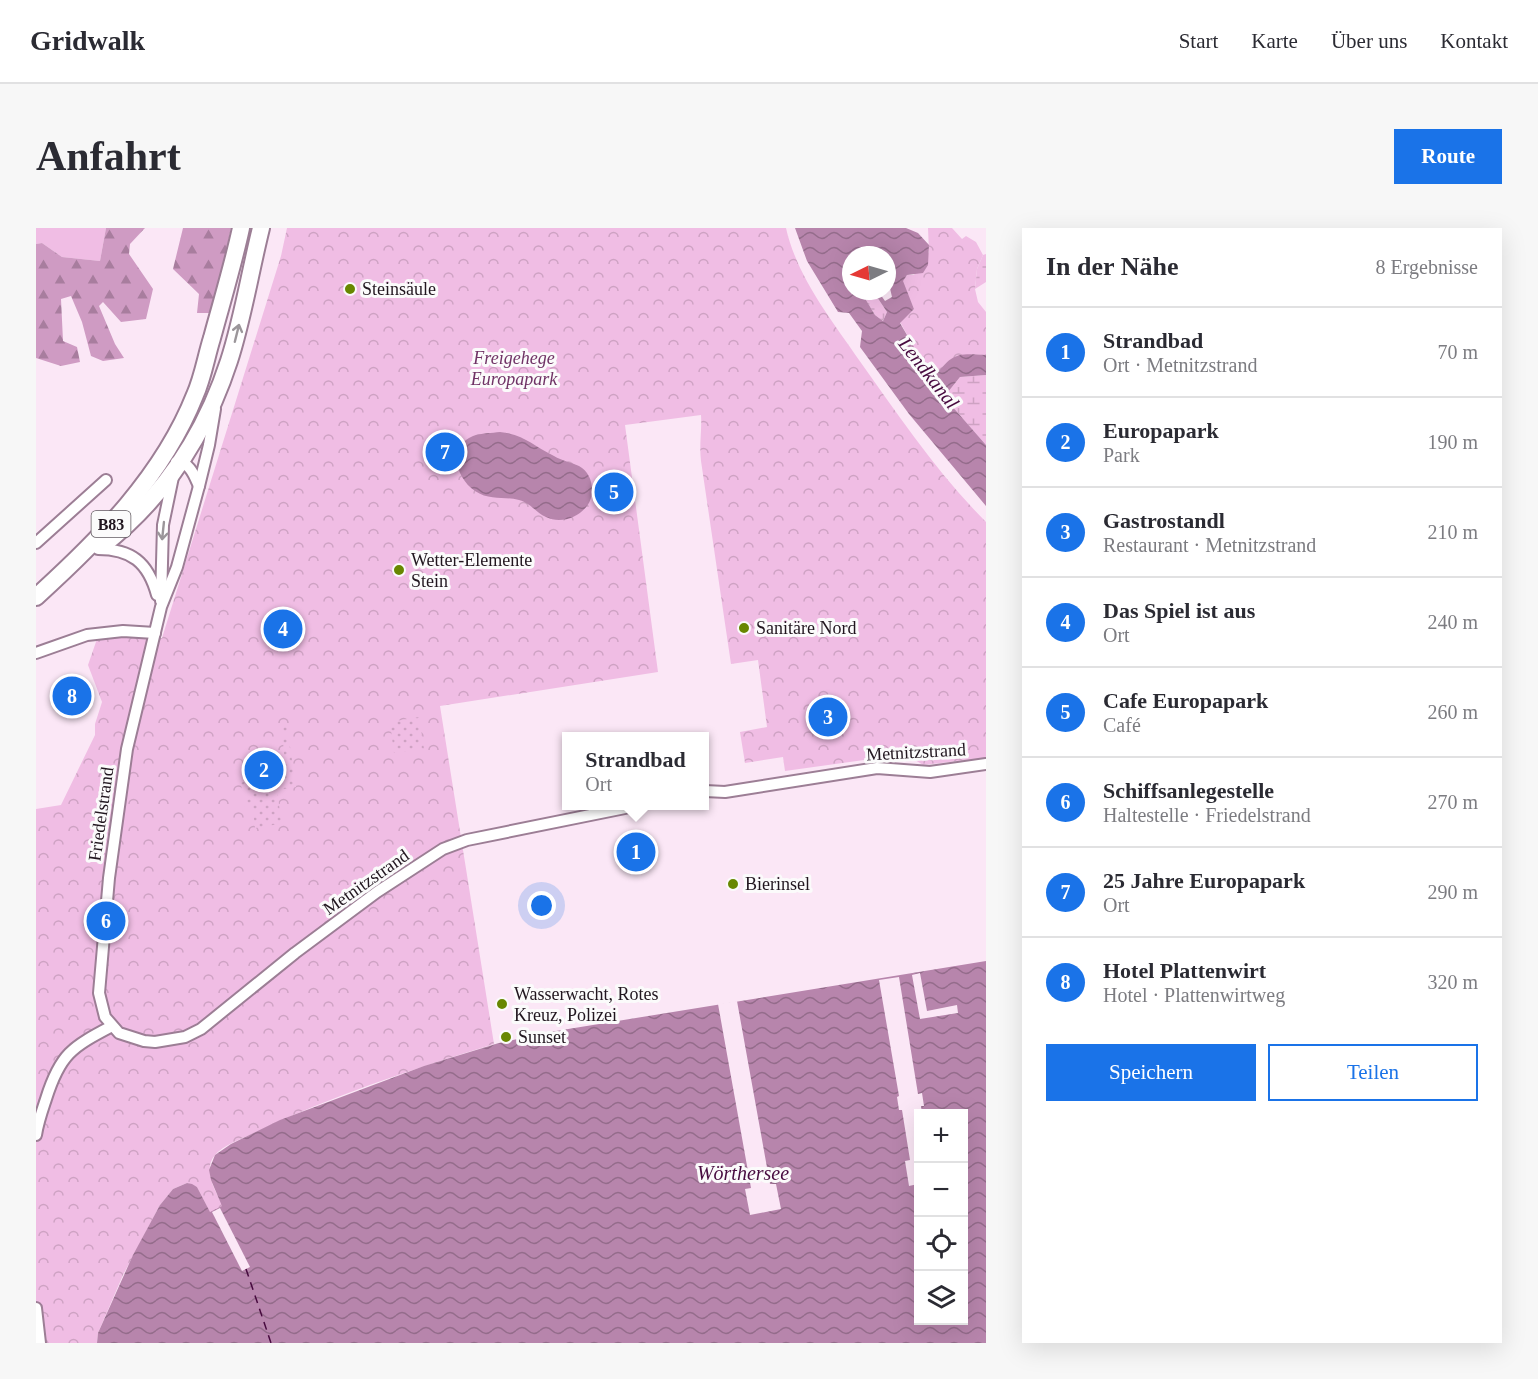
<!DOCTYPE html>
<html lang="de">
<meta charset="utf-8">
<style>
body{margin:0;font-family:"Times New Roman",serif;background:#f7f7f7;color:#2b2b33}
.controls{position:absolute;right:18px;bottom:18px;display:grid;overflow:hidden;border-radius:0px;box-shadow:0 6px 24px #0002}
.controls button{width:54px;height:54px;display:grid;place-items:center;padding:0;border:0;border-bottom:2px solid #e1e1e2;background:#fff;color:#2b2b33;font:30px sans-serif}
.compass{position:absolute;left:806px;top:18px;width:54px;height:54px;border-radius:50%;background:#fff;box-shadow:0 6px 24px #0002;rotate:265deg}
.you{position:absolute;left:506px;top:678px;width:21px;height:21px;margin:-15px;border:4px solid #fff;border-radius:50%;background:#1a73e8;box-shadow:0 0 0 9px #1a73e833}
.badge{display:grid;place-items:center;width:39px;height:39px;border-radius:50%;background:#1a73e8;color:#fff;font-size:20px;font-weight:700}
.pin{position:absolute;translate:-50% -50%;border:3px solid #fff;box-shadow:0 2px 6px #0006}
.popup{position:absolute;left:526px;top:504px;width:147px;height:78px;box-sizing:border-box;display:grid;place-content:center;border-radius:0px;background:#fff;filter:drop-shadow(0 2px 4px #0005);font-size:20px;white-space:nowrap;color:#7c7c81}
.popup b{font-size:22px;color:#2b2b33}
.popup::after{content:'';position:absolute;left:50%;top:100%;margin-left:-12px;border:12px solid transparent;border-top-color:#fff}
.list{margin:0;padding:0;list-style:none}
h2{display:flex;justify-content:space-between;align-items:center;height:78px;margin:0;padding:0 24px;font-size:26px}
h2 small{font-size:20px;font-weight:400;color:#7c7c81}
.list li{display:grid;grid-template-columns:39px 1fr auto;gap:18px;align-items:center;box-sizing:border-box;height:90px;padding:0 24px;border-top:2px solid #e1e1e2}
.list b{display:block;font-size:22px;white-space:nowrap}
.list p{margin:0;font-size:20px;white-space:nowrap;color:#7c7c81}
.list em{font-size:20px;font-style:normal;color:#7c7c81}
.actions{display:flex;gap:12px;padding:18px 24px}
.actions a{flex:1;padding:14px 0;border:2px solid #1a73e8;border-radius:0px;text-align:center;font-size:21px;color:#1a73e8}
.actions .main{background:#1a73e8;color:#fff}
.icon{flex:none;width:33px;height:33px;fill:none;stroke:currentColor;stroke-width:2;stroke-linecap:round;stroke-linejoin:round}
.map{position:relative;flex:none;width:950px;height:1115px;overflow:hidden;border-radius:0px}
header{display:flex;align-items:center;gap:36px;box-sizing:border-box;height:84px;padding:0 30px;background:#fff;border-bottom:2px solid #e1e1e2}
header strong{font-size:28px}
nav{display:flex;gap:33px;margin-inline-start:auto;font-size:21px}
.intro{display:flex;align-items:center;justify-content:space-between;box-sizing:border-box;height:144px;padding:0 36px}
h1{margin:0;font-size:42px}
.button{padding:15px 27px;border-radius:0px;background:#1a73e8;color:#fff;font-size:21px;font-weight:700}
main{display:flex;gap:36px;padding:0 36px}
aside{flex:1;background:#fff;border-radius:0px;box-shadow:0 6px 24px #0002}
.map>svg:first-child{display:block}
.grass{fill:#f0bde4}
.forest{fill:url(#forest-firs)}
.wetland{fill:url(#wetland-marsh)}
.park{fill:url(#park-crowns)}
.garden{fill:url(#garden-dots)}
.water{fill:url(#water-waves);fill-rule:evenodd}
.pier{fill:#fbe7f6}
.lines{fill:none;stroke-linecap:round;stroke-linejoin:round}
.ferry{stroke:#470a3f;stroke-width:1.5;stroke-dasharray:8 6;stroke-linecap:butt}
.street-casing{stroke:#9c7e95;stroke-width:14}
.primary-casing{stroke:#9c7e95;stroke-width:20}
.street{stroke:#fff;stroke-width:10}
.primary{stroke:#fff;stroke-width:16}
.oneway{stroke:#9b969a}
.poi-dot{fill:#688701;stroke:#fbfbfb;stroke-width:2}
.labels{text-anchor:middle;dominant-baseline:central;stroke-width:6;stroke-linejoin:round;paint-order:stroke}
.shield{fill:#fbfbfb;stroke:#625b61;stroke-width:1.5}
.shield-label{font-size:16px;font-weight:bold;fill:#21161f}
.poi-label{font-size:18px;fill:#21161f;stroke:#fbfbfb;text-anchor:start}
.park-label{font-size:18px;font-style:italic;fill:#703366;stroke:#fbfbfb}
.street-label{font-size:18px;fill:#21161f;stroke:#fbfbfb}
.water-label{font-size:20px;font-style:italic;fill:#470a3f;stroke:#fbfbfb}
</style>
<header>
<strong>Gridwalk</strong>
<nav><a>Start</a><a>Karte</a><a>Über uns</a><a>Kontakt</a></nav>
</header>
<div class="intro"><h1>Anfahrt</h1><a class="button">Route</a></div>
<main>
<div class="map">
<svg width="950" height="1115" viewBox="0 0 950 1115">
<defs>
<pattern id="forest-firs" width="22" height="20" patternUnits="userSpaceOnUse" patternTransform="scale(1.5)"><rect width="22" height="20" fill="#cf9bc3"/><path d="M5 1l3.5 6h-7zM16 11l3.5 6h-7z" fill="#a87d9e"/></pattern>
<pattern id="wetland-marsh" width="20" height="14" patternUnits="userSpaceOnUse" patternTransform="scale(1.5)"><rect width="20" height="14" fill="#f0bde4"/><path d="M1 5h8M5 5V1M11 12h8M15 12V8" fill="none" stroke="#cea2c3"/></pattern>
<pattern id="park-crowns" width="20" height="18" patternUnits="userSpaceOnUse" patternTransform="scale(1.5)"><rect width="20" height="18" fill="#f0bde4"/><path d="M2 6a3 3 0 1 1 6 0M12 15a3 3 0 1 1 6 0" fill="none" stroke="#cea2c3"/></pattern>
<pattern id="garden-dots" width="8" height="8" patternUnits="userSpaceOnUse" patternTransform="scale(1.5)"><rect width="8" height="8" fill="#f0bde4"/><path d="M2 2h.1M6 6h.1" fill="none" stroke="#cea2c3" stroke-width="1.8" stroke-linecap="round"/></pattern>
<pattern id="water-waves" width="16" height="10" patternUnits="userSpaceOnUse" patternTransform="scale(1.5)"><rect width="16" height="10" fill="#b785ac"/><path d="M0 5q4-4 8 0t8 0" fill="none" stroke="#946c8b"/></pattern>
</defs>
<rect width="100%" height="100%" fill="#fbe7f6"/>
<polygon class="grass" points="0,0 70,0 64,33 26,29 6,15 0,16"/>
<g class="forest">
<polygon points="70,0 109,0 94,16 93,26 117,61 110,91 85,94 67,74 63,78 79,116 88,130 67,133 55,128 46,94 35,68 25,71 27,113 41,119 44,134 25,138 0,130 0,16 6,15 26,29 64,33"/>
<polygon points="147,0 195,0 177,85 161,85 163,66 137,41"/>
</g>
<g class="wetland">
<polygon points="950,26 950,54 939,61 941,41 947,27"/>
<polygon points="837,63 851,84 847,93 839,87 830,72 832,66"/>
<polygon points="950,147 950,217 908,169 924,149"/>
</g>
<g class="park">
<path d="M 251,0 L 750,0 C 761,49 795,91 823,132 C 862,187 902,246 950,294 L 950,530 L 887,537 L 873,528 L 828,532 L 749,543 L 747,529 L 709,535 L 704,504 L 731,499 L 722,432 L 695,436 L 665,233 C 663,217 666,203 665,187 L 589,197 L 622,444 L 404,478 L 458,816 C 377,841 295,868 218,905 C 206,911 187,917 179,927 C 166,942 180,964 187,978 L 174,985 L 161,959 L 151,955 L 137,961 L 124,977 L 87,1047 L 62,1105 L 61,1115 L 0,1115 L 0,581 L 25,577 L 59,507 L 59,496 L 66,474 L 52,437 L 61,411 L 90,409 L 126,410 L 245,28 Z"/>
<path d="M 892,0 L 916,0 L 926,11 L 930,8 L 940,14 L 947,27 L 941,41 L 939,61 L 942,74 L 950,84 L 950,127 C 918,126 917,126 897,150 L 889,148 L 877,133 L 878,119 L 864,94 L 878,81 L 866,53 L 871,47 L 878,47 L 893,24 Z"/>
</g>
<g class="garden">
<polygon points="383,489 388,521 358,525 354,494"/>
<polygon points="251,498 260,559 241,562 245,592 243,596 219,600 217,581 212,582 207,576 207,573 217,570 216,564 206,563 205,555 214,551 214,547 243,543 241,527 248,526 246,500"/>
</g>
<g class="water">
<path d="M 759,0 L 870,0 L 882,5 L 893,17 L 892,37 L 887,45 L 871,47 L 867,53 L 878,81 L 864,95 L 878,119 L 877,133 L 889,148 L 897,150 C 917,126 918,125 950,127 L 950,147 L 924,149 L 908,169 L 950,217 L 950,278 L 873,186 L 824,119 L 826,103 L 813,85 L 802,84 L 771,33 ZM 815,27 L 851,27 L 851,47 L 856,69 L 849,73 L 842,63 L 815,63 ZM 837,63 L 851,84 L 847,93 L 839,87 L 830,72 L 832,66 Z"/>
<path d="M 464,204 C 489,207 497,218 518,228 C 526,233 535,234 543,238 C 557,245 560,267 551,278 C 542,290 524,296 510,289 C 500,285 495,275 483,272 C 468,268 454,273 439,263 C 420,250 411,219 437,208 C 445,205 456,205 464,204 Z"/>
<path d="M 950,733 L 950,1115 L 61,1115 L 62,1105 L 97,1027 L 124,977 L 137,961 L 151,955 L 156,956 L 161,959 L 174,984 L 186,978 L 175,952 L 173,942 L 179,927 L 195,916 L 244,892 L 388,838 L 463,815 L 520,803 ZM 882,886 L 927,886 L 927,1092 L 882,1092 Z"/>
</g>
<g class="pier">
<polygon points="884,745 891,783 921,777 922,785 884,791 876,747"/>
<polygon points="863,749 882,866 886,865 888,878 885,878 886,885 882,886 882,956 873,958 869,933 874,932 866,882 863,882 861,869 863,868 843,752"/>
<polygon points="701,773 734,956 740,956 745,981 714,987 709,961 715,960 682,776"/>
<polygon points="184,980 214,1039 206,1043 176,984"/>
</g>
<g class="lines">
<polyline class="ferry" points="210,1041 235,1115"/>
<g class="street-casing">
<g id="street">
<polyline points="179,181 173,217 163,258 141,339 125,379 91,521 73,650 63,765 69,789 83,805 108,813 119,814 149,809 165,801 259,725 341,664 407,621 431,612 599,578"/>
<path d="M 140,234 C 154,234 158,247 163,258"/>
<polyline points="0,315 70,252"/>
<path d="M 62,321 C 95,321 112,334 121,367"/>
<polyline points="125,373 127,297 137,249"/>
<polyline points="0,425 51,407 87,403 119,405"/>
<polyline points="669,563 689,564 841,540 894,544 950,536"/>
<path d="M 0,907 C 2,894 6,883 10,871 C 24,826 36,819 76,798"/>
<polyline points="0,1080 4,1115"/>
</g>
</g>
<g class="primary-casing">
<g id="primary">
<path d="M 66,318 C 127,270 169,207 193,133 C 207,90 214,44 225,0"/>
<path d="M 0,369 C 64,311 127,248 159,167 C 167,149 170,129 176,110 C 186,73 197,37 205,0"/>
</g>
</g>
<use href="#street" class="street"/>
<use href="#primary" class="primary"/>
</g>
<defs><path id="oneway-shaft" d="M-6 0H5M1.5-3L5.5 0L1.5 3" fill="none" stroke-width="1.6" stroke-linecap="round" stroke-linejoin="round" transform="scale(1.5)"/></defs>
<g class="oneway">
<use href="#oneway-shaft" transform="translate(201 105) rotate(-76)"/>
<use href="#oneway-shaft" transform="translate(127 303) rotate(96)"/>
</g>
<g class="poi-dot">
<circle cx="314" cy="61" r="6"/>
<circle cx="363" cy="342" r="6"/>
<circle cx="708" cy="400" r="6"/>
<circle cx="697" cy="656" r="6"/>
<circle cx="466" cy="776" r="6"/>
<circle cx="470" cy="809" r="6"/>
</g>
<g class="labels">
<rect class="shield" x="55.5" y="283" width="39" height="26" rx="4.5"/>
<g class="shield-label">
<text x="75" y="296">B83</text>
</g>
<g class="poi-label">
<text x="326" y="61">Steinsäule</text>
<text x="375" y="332">Wetter-Elemente<tspan x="375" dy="21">Stein</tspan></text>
<text x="720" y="400">Sanitäre Nord</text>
<text x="709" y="656">Bierinsel</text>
<text x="478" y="766">Wasserwacht, Rotes<tspan x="478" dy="21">Kreuz, Polizei</tspan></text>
<text x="482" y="809">Sunset</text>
</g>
<g class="park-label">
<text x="478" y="130">Freigehege<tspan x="478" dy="21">Europapark</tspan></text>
</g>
<g class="street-label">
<text transform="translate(880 524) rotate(-3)">Metnitzstrand</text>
<text transform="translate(65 586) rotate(-82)">Friedelstrand</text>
<text transform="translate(330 654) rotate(-35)">Metnitzstrand</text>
</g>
<g class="water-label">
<text transform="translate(893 145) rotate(52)">Lendkanal</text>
<text x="707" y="945">Wörthersee</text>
</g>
</g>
</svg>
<div class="controls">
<button>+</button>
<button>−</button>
<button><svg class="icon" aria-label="locate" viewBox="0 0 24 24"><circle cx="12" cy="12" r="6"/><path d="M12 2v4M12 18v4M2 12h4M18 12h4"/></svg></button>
<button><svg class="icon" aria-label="layers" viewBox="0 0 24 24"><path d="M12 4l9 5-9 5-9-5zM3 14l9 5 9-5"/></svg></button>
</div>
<svg class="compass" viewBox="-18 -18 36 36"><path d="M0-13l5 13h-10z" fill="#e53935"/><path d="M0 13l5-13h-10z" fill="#7c7c81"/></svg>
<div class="you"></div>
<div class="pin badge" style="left:600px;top:624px">1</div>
<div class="popup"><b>Strandbad</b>Ort</div>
<div class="pin badge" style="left:228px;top:542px">2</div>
<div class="pin badge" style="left:792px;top:489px">3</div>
<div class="pin badge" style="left:247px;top:401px">4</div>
<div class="pin badge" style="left:578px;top:264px">5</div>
<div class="pin badge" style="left:70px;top:693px">6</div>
<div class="pin badge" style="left:409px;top:224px">7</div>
<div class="pin badge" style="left:36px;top:468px">8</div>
</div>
<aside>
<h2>In der Nähe<small>8 Ergebnisse</small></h2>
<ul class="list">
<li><span class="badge">1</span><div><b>Strandbad</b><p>Ort · Metnitzstrand</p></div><em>70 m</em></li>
<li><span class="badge">2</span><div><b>Europapark</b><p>Park</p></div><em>190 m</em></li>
<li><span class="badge">3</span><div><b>Gastrostandl</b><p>Restaurant · Metnitzstrand</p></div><em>210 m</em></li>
<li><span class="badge">4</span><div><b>Das Spiel ist aus</b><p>Ort</p></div><em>240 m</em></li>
<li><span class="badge">5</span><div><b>Cafe Europapark</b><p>Café</p></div><em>260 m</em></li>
<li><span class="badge">6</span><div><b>Schiffsanlegestelle</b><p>Haltestelle · Friedelstrand</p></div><em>270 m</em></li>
<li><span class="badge">7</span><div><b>25 Jahre Europapark</b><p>Ort</p></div><em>290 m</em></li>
<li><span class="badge">8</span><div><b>Hotel Plattenwirt</b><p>Hotel · Plattenwirtweg</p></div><em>320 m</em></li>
</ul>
<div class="actions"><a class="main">Speichern</a><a>Teilen</a></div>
</aside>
</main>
